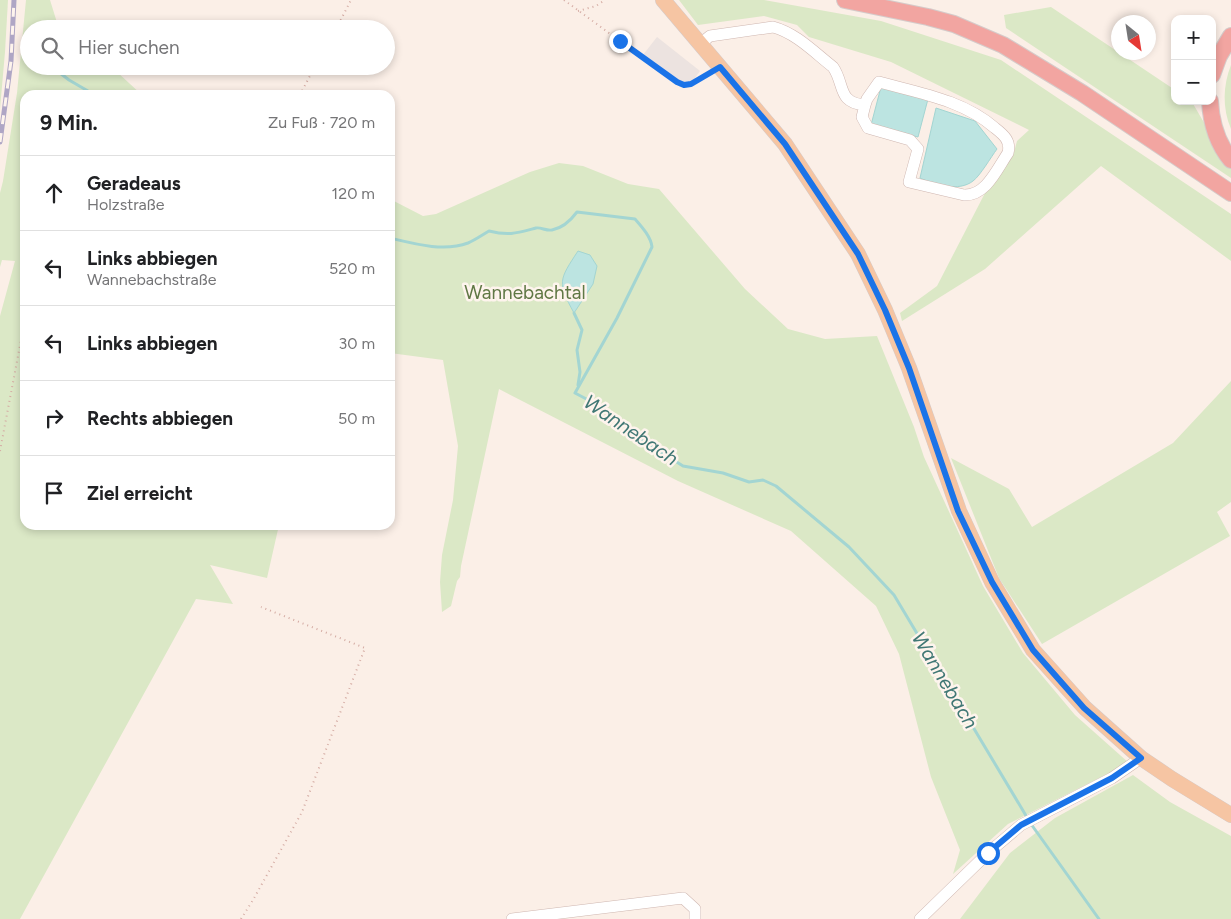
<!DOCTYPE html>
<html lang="de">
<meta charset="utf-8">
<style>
body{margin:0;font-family:Figtree,sans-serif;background:#f6f6f6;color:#202124}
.controls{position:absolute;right:15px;top:15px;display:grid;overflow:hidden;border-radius:10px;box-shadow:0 2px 8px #0003}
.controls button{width:45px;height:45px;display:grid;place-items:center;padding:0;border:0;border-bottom:1px solid #e0e0e0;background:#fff;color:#202124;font:25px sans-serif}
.compass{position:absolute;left:1111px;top:15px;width:45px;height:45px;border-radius:50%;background:#fff;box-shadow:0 2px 8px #0003;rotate:150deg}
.stop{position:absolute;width:15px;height:15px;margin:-11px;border:4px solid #1a73e8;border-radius:50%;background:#fff}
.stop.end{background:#1a73e8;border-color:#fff;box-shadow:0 1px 5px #0008}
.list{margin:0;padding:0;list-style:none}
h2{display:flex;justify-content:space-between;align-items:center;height:65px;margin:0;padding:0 20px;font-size:21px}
h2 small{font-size:16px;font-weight:400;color:#757577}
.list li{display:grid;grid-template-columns:32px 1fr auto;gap:15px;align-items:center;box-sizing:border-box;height:75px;padding:0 20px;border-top:1px solid #e0e0e0}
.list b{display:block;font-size:19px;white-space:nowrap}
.list p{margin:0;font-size:16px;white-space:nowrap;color:#757577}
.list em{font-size:16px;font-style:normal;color:#757577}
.icon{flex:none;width:28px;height:28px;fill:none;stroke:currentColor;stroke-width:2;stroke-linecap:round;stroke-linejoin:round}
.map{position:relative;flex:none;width:1231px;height:919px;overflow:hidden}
.search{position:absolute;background:#fff;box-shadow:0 2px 8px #0003;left:20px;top:20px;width:375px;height:55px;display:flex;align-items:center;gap:12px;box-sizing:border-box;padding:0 18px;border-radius:28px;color:#757577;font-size:19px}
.panel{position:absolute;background:#fff;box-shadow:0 2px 8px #0003;left:20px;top:90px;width:375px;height:440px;border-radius:15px}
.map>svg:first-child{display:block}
.industrial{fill:#ece3e0}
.green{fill:#dbe8c6}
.water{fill:#bce4e1;stroke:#a3d5d2}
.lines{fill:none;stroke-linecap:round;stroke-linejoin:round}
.stream{stroke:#a3d5d2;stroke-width:3}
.minor-casing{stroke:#cfb7b1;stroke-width:12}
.major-casing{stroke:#d5cbca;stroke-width:16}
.highway-casing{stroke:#d5cbca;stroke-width:18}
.path{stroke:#d4aba3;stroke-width:2;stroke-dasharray:1 4;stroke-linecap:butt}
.minor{stroke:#fff;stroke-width:11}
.major{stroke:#f6c5a3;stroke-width:15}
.highway{stroke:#f2a5a1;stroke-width:16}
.rail-casing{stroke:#afa6c5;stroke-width:5}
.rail{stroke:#fef4ed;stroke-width:3;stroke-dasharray:9;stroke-linecap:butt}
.route{stroke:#1a73e8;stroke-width:6}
.labels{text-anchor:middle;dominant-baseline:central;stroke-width:5;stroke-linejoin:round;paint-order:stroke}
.park-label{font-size:19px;fill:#607845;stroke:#fef4ed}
.water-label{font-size:20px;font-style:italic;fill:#417875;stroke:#fef4ed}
</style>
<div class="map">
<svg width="1231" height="919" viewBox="0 0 1231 919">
<rect width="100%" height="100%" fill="#fbefe7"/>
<polygon class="industrial" points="657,37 700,71 692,82 682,83 679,81 643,55"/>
<g class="green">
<polygon points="0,0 8,0 5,52 0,109"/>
<polygon points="26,0 50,0 59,29 29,29 29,66 102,66 116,71 142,95 25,95 25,525 279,525 267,578 210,565 233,604 196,599 20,919 0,919 0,316 15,261 2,260 0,267 0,193 3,181 17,93"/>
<polygon points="679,0 764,0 881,21 1001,60 1231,214 1231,261 1101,166 985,269 902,321 900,313 937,286 985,193 1014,152 1017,141 1029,130 891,62 809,37 797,25 764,16 698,25"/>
<polygon points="1051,7 1175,90 1175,101 1192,102 1231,169 1231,178 1006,28 1004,15"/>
<path d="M 1231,65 L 1231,129 C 1222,108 1223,85 1231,65 Z"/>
<polygon points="559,163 583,166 628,184 659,189 745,289 788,329 825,339 877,336 914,427 924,457 983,586 1023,653 1075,715 1129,763 1008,824 953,874 960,850 931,777 899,654 876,606 791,531 678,481 499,389 461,566 460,577 457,581 451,606 442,612 440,582 442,555 453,500 458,446 443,360 390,353 390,199 423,216 436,214 530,172"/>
<polygon points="1231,381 1231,502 1217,512 1230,536 1042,644 999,578 951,458 1009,489 1032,527 1173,443"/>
<polygon points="1133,775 1170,802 1231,836 1231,919 960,919 1010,853 1055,818"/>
</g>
<g class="water">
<polygon points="881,87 928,99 918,137 871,125"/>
<path d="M 936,108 L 975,121 L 997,149 C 991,157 980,176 973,181 C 959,192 935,185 920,178 Z"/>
<path d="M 578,251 L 590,255 L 597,266 L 593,284 L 574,313 C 557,282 559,280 578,251 Z"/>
</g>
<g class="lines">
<g class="stream">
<polyline points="51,66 69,80 88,91"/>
<path d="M 390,238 C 415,244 444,252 468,243 C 475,240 482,235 489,231 C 509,236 517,233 536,228 C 541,227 546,231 552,230 C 563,228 571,220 577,212 L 635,219 C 642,227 651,237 652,247 L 617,318 L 575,393 L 594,403 L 621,422 L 634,435 L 683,466 L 723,473 L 749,482 L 763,480 L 776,486 L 849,547 L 894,595 L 1031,824 L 1099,919"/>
<polyline points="574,313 582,330 577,350 580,372 578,385"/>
</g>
<g class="minor-casing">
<g id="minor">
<path d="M 700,44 L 710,36 L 773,27 C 796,33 815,53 833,67 C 845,84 837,103 865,105 L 862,117 L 868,128 L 910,140 L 918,149 L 909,182 L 964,195 C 986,196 997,169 1008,153 C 1011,141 1004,135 995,128 C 963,100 919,93 879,82 L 867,99 L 865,105"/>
<polyline points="512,919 683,898 695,909 695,919"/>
<polyline points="920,919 988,853 1021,825 1112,778 1141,758"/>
</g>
</g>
<g class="major-casing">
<polyline id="major" points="663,0 785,144 858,254 885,310 909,368 959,511 992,582 1033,650 1085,708 1141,758 1172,779 1231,815"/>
</g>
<g class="highway-casing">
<g id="highway">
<polyline points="845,0 928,17 954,24 1003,45 1082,93 1231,193"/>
<polyline points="1212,75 1219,56 1231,36"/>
<path d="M 1210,101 C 1211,122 1217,143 1231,160"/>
</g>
</g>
<g class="path">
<path d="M 564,0 L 677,83 C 690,87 698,80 710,73"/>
<polyline points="578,11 596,6 605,0"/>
<polyline points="336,29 351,0"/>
<polyline points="106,95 114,91 118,95"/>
<polyline points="300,95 315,66"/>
<polyline points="0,451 25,319"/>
<polyline points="241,919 253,900 302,812 365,648 261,607"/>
</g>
<use href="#minor" class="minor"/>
<use href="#major" class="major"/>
<use href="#highway" class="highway"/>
<g class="rail-casing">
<polyline id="rail" points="0,142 11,61 14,0"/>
</g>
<use href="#rail" class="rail"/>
</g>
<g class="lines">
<polyline class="route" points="620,41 677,82 684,85 691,84 720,67 785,144 858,254 885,310 909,368 958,511 992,582 1033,650 1084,708 1141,758 1112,778 1021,825 988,853"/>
</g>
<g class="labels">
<g class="park-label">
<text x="525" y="292">Wannebachtal</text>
</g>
<g class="water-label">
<text transform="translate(631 430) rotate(34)">Wannebach</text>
<text transform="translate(945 680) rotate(59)">Wannebach</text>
</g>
</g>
</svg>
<div class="controls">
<button>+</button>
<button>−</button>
</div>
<svg class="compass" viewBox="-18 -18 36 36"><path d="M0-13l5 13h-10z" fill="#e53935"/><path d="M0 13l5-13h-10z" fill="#757577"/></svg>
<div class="stop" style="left:988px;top:853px"></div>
<div class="stop end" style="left:620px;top:41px"></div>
<div class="search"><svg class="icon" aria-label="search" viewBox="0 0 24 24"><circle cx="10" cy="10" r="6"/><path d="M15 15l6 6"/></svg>Hier suchen</div>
<section class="panel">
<h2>9 Min.<small>Zu Fuß · 720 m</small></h2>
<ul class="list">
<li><svg class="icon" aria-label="ahead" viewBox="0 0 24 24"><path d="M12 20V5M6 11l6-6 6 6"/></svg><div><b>Geradeaus</b><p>Holzstraße</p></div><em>120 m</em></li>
<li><svg class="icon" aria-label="left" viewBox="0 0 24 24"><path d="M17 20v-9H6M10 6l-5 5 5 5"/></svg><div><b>Links abbiegen</b><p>Wannebachstraße</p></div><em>520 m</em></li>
<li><svg class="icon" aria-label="left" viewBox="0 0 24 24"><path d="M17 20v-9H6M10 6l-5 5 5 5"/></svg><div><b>Links abbiegen</b></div><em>30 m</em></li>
<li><svg class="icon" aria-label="right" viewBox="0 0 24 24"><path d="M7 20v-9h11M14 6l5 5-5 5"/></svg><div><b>Rechts abbiegen</b></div><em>50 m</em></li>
<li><svg class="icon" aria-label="arrive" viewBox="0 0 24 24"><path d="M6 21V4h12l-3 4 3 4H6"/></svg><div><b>Ziel erreicht</b></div></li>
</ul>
</section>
</div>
